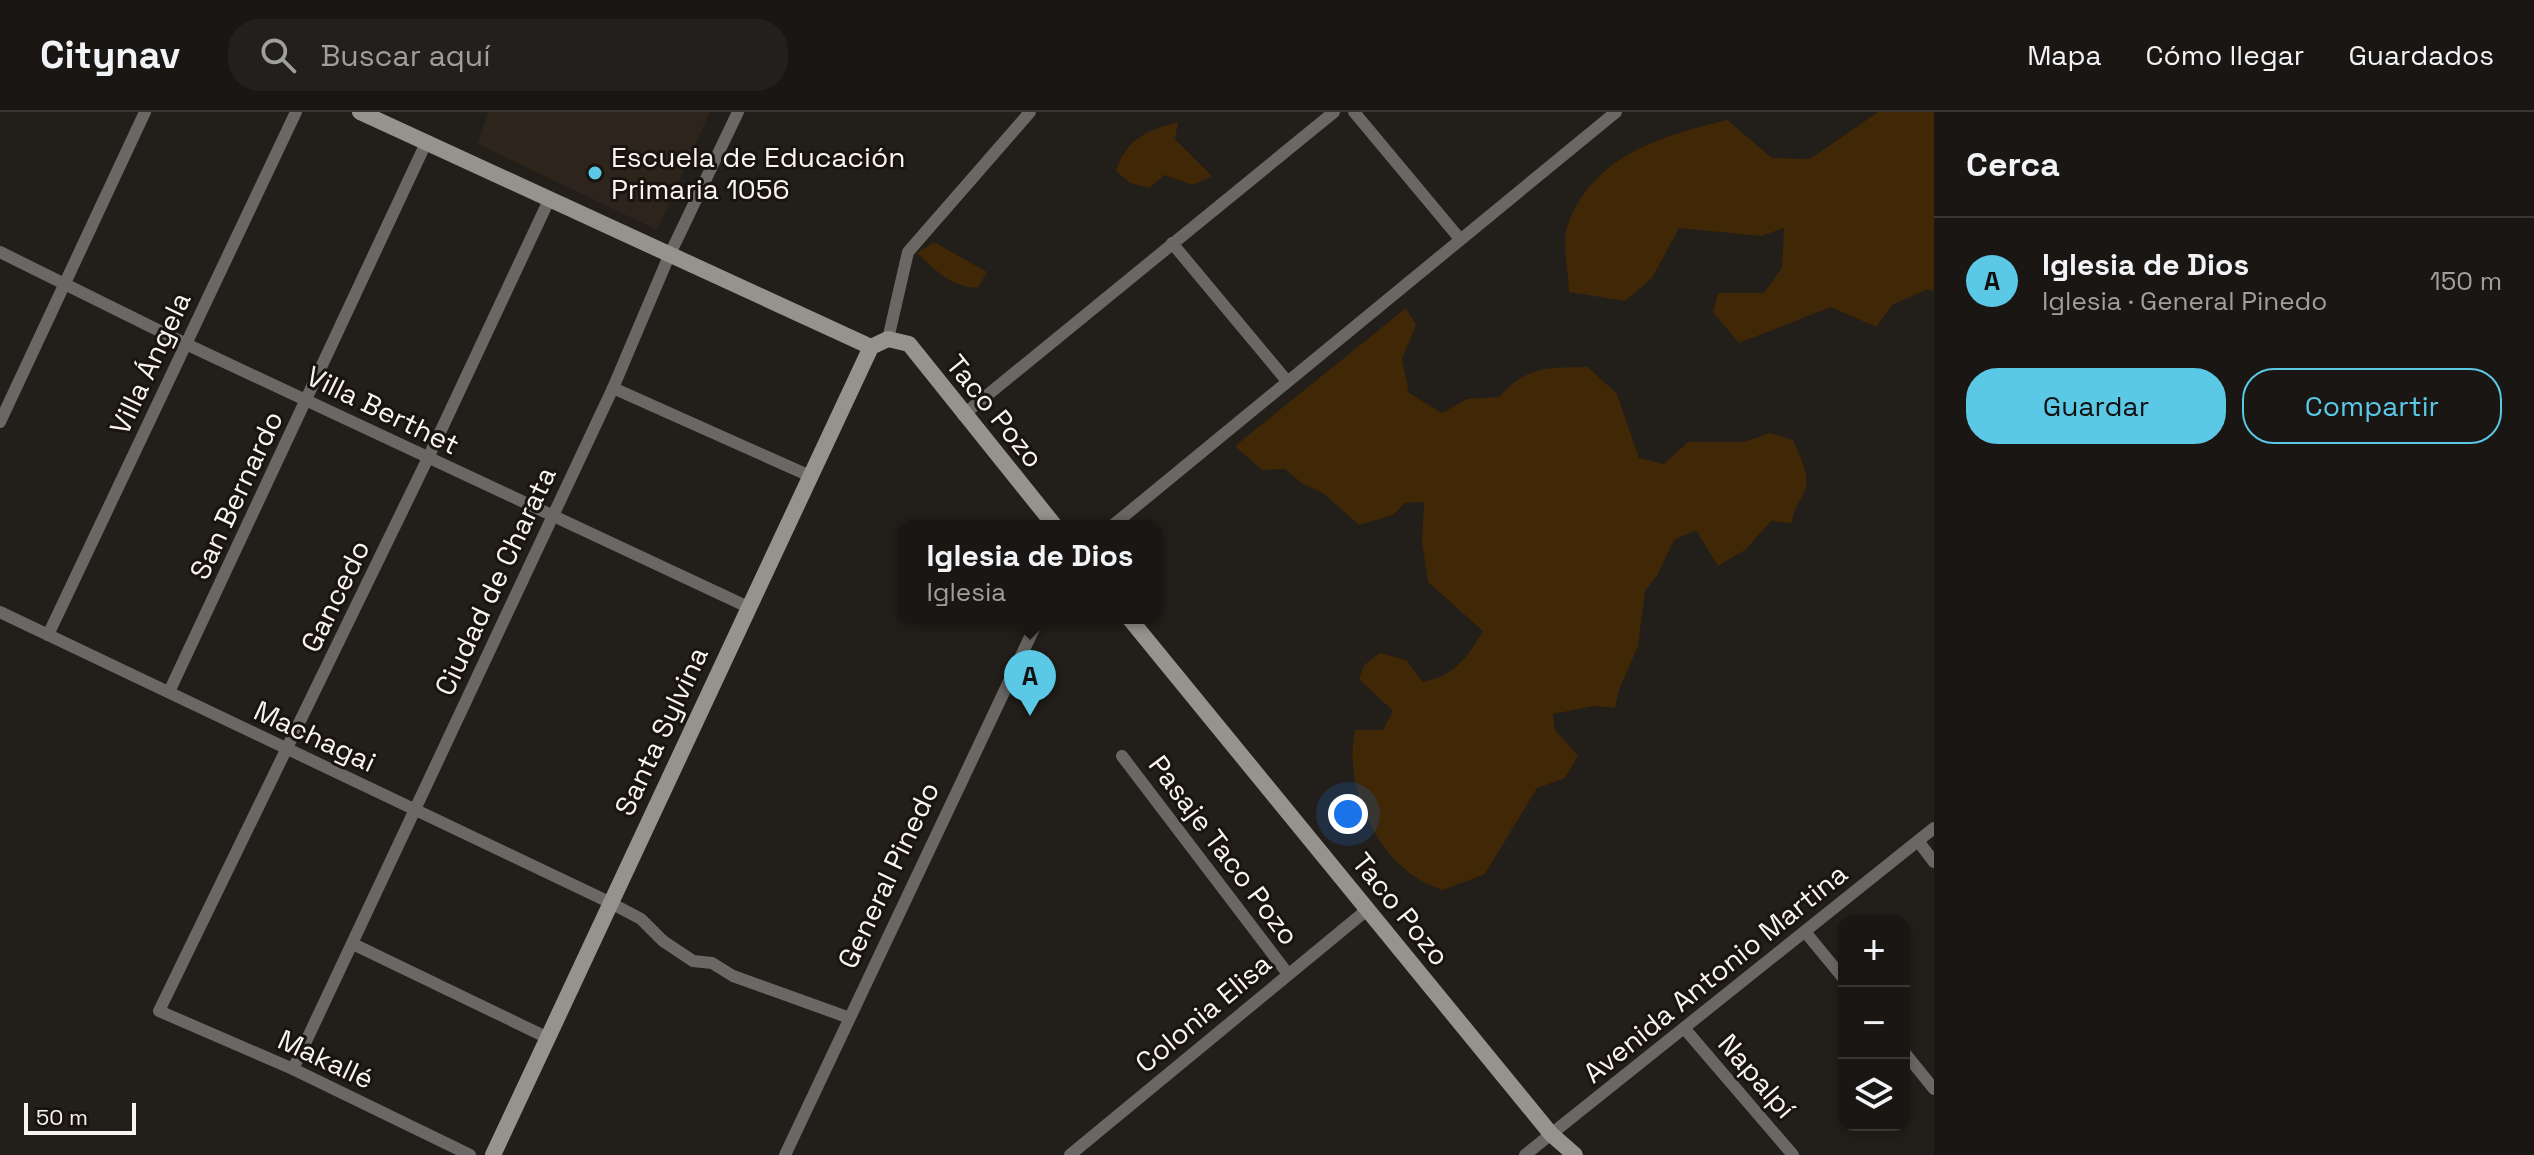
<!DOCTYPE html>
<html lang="es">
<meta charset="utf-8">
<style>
body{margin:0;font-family:"Space Grotesk",sans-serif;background:#231f1c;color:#f1f3f6}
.controls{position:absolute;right:24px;bottom:24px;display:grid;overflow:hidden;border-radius:16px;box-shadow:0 4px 12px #0003}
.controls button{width:72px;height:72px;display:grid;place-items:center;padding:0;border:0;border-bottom:2px solid #383533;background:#1a1613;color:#f1f3f6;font:40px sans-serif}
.scale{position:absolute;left:24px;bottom:20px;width:112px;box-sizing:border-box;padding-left:8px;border:4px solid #f8f4f1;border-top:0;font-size:22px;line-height:28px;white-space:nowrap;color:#f8f4f1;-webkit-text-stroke:6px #191410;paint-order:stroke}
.you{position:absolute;left:1348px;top:702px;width:28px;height:28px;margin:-20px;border:6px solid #fff;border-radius:50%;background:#1a73e8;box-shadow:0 0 0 12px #1a73e833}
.badge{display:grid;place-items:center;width:52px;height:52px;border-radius:50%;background:#5bc8e6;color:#111;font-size:26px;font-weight:700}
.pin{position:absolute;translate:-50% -66px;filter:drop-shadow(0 2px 4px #0008)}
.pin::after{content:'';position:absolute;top:42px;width:28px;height:24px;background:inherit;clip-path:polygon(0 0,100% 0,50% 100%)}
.popup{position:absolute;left:898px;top:408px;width:264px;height:104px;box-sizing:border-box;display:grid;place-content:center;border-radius:16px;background:#1a1613;filter:drop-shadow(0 2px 6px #0005);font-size:26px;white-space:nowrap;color:#9f9fa0}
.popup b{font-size:30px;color:#f1f3f6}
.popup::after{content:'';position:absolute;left:50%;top:100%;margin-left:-16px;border:16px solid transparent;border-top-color:#1a1613}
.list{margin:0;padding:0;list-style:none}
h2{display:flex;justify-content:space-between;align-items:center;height:104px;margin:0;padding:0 32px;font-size:34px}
h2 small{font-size:26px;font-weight:400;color:#9f9fa0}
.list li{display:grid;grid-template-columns:52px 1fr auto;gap:24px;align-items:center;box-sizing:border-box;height:128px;padding:0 32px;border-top:2px solid #383533}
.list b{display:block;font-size:30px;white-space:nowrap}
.list p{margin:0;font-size:26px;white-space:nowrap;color:#9f9fa0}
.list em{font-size:26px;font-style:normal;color:#9f9fa0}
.actions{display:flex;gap:16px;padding:24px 32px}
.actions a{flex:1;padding:18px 0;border:2px solid #5bc8e6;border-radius:32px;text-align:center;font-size:28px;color:#5bc8e6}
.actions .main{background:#5bc8e6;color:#111}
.icon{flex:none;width:44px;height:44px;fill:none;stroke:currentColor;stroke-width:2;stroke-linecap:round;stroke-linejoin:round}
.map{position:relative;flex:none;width:1934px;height:1043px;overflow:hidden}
header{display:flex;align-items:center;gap:48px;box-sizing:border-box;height:112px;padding:0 40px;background:#1a1613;border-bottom:2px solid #383533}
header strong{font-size:38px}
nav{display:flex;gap:44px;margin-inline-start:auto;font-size:28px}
.search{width:560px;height:72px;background:#231f1c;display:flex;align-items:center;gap:20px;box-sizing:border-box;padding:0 28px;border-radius:32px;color:#9f9fa0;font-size:30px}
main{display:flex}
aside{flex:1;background:#1a1613}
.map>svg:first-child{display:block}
.built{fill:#2d251b}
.green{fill:#402705}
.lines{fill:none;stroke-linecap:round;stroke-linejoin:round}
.street{stroke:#6a6865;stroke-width:12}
.secondary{stroke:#96928d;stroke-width:16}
.poi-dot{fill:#5bc8e6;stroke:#191410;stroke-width:3}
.labels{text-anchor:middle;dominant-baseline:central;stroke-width:6;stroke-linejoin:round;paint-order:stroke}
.poi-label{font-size:28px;fill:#f8f4f1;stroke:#191410;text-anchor:start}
.street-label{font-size:28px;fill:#f8f4f1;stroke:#191410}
</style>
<header>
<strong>Citynav</strong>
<div class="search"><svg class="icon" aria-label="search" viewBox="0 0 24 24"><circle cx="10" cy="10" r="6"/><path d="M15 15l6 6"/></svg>Buscar aquí</div>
<nav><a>Mapa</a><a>Cómo llegar</a><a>Guardados</a></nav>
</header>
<main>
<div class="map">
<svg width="1934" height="1043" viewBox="0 0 1934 1043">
<rect width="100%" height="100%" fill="#221e19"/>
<polygon class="built" points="488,0 710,0 657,118 478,32"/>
<g class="green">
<path d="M 1878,0 L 1934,0 L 1934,180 L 1928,177 L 1892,193 L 1876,215 L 1831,195 L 1739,231 L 1713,200 L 1718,181 L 1764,181 L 1782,156 L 1784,116 L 1761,124 L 1679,116 L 1652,166 L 1625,189 L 1569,180 C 1569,162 1561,130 1568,112 C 1595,42 1662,24 1727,8 L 1772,46 L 1810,47 Z"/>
<path d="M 1178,10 L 1175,27 L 1212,64 L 1193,73 L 1164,63 L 1149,76 L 1130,71 L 1116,59 C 1126,27 1147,18 1178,10 Z"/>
<path d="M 934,130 L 987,160 L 978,176 C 949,174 938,160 917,141 Z"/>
<path d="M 1406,196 L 1416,213 L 1402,247 L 1409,281 L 1442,301 L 1467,287 L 1499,285 C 1528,253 1547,256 1588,255 L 1617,282 L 1639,346 L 1664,352 L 1688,330 L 1744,330 L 1770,321 L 1793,328 C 1799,343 1812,365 1804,380 C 1798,393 1793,397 1792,411 L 1771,409 L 1745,438 L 1718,454 L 1696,418 L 1674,428 L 1657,464 L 1645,479 L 1638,534 L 1619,578 L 1615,596 L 1594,594 L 1553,602 L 1555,618 L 1578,644 L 1565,666 L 1537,676 L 1485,762 L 1443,778 C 1381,760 1342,678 1355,618 L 1383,618 L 1393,599 L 1359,567 L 1364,553 L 1380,541 L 1406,548 L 1423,570 C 1455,563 1467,546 1483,519 L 1428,470 L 1422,430 L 1424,390 L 1405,391 L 1393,403 L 1359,413 L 1323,381 L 1303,372 L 1285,357 L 1262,358 L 1235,334 Z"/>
</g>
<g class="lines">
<g class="street">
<polyline points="1354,0 1460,127"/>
<polyline points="1172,131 1287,269"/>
<polyline points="0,140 186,232 748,495"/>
<polyline points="888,227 908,140 1030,0"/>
<polyline points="613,276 810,364"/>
<polyline points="963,303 1334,0"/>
<polyline points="0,310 145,0"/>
<polyline points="1112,414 1616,0"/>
<polyline points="0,500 609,790 641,807 663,829 693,849 712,851 733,864 847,905"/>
<polyline points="48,523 296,0"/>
<polyline points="169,580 426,31"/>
<polyline points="1122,644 1288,862"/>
<polyline points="1918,729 1934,750"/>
<polyline points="1806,821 1844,867"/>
<polyline points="353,832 548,926"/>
<polyline points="1684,916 1793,1043"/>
<polyline points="1904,940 1934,977"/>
<polyline points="293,957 613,276 669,144 738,0"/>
<polyline points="470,1043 293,957 159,899 428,346 549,88"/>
<polyline points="785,1043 1039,506"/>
<polyline points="1070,1043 1368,797"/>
<polyline points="1525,1043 1934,716"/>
</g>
<g class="secondary">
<polyline points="360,0 871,235"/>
<polyline points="1129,506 1551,1022 1575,1043"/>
<polyline points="493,1043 871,235 888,227 909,232 1055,414"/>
</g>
</g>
<circle class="poi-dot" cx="595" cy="61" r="8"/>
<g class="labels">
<g class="poi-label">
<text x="611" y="45">Escuela de Educación<tspan x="611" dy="32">Primaria 1056</tspan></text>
</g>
<g class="street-label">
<text transform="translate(150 251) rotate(-65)">Villa Ángela</text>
<text transform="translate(383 298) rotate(26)">Villa Berthet</text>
<text transform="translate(995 299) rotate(51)">Taco Pozo</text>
<text transform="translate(236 383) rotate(-65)">San Bernardo</text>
<text transform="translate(495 469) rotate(-65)">Ciudad de Charata</text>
<text transform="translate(335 484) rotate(-64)">Gancedo</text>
<text transform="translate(661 619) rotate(-65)">Santa Sylvina</text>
<text transform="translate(315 624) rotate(25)">Machagai</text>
<text transform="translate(1224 738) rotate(53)">Pasaje Taco Pozo</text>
<text transform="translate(888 763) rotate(-65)">General Pinedo</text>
<text transform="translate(1401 797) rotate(51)">Taco Pozo</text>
<text transform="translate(1715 861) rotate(-39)">Avenida Antonio Martina</text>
<text transform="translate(1203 901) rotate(-40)">Colonia Elisa</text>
<text transform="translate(326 947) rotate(25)">Makallé</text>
<text transform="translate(1757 964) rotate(49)">Napalpí</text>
</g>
</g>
</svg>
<div class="controls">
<button>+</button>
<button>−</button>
<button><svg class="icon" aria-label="layers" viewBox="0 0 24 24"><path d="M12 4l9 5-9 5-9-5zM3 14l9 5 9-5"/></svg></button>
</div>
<div class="scale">50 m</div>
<div class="you"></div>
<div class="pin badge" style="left:1030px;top:604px">A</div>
<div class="popup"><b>Iglesia de Dios</b>Iglesia</div>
</div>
<aside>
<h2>Cerca<small></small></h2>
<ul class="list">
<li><span class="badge">A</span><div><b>Iglesia de Dios</b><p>Iglesia · General Pinedo</p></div><em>150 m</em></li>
</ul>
<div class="actions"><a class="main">Guardar</a><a>Compartir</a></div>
</aside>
</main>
